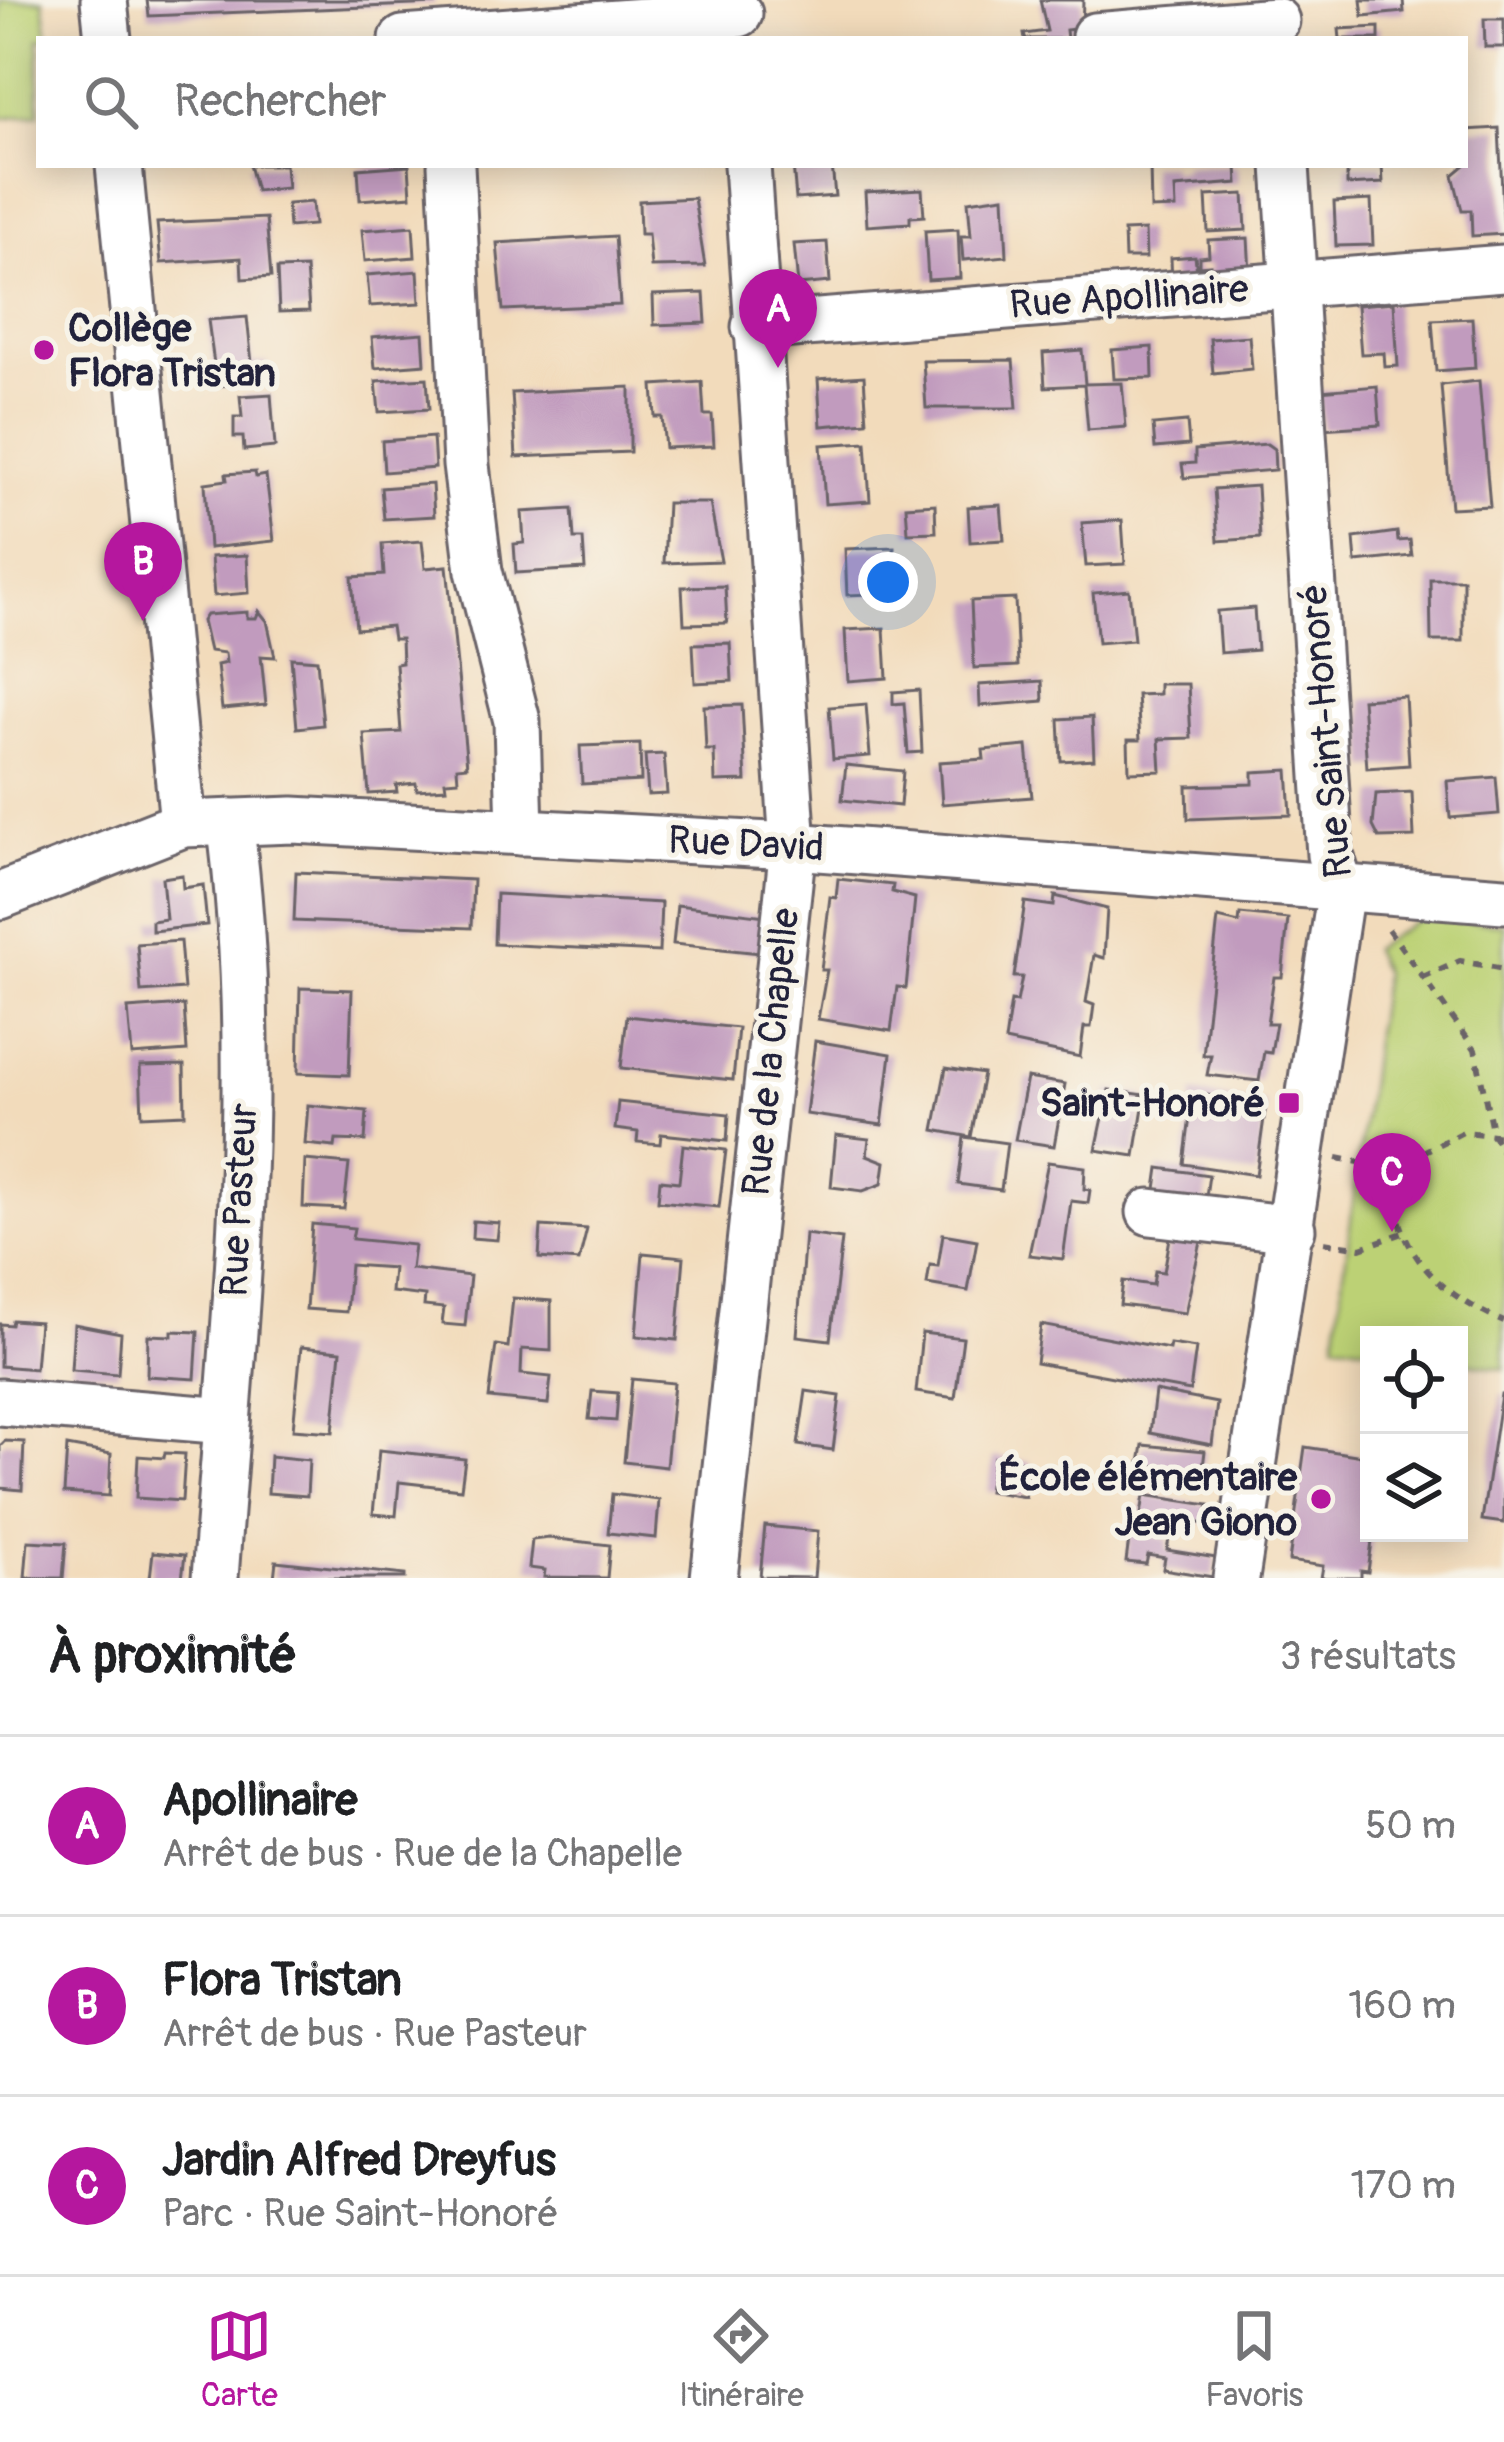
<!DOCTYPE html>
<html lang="fr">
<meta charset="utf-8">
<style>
body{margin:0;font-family:Pangolin,sans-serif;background:#f6f6f6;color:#202124}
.controls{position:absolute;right:36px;bottom:36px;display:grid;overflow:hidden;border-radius:0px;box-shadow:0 6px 30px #0003}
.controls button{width:108px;height:108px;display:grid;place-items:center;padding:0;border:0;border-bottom:3px solid #e0e0e0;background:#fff;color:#202124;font:60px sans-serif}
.you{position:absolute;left:888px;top:582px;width:42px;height:42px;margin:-30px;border:9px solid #fff;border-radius:50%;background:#1a73e8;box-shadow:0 0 0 18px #1a73e833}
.badge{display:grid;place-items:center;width:78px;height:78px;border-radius:50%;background:#b5179e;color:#fff;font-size:39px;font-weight:700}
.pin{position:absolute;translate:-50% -99px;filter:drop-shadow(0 3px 6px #0008)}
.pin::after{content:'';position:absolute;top:63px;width:42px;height:36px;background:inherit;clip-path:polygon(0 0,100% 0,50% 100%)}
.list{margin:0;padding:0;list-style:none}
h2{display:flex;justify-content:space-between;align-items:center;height:156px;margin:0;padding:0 48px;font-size:51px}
h2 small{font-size:39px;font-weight:400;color:#757577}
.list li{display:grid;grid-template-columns:78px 1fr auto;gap:36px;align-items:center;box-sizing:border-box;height:180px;padding:0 48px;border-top:3px solid #e0e0e0}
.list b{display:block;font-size:45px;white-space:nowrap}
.list p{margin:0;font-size:39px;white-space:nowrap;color:#757577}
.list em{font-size:39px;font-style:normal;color:#757577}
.icon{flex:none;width:66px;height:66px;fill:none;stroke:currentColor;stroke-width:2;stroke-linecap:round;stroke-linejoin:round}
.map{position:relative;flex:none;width:1504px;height:1578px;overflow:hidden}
.search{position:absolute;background:#fff;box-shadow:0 6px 30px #0003;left:36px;right:36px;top:36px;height:132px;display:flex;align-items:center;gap:30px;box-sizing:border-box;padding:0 42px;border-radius:0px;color:#757577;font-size:45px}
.sheet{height:696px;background:#fff}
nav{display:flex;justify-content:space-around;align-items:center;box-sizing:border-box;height:168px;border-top:3px solid #e0e0e0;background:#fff;font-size:33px;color:#757577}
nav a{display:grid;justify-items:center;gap:6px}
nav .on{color:#b5179e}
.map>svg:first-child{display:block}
.green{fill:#bcd175;stroke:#6f7a58;stroke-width:3}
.building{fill:#c19bbe}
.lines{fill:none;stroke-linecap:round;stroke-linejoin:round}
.minor-casing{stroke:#6b6368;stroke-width:51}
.path{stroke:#6b6368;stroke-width:6;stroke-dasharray:9 9;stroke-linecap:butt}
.minor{stroke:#fff;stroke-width:45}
.poi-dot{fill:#b5179e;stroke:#f7f3e8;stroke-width:4.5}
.labels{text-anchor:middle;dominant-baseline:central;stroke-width:10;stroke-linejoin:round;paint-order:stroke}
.street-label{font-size:39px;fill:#22223b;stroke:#f7f3e8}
.poi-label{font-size:39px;font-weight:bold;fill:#22223b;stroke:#f7f3e8;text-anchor:end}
</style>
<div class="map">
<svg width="1504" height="1578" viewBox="0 0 1504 1578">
<rect width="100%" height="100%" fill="#f7f3e8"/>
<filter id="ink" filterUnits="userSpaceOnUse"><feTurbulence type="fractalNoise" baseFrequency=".00833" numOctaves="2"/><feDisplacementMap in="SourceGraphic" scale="24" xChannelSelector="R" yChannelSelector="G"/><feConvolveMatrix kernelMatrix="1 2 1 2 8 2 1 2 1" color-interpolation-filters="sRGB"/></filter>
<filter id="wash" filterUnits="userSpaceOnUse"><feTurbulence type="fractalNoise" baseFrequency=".004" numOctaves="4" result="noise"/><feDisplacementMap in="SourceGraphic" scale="48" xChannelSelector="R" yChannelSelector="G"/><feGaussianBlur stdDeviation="2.7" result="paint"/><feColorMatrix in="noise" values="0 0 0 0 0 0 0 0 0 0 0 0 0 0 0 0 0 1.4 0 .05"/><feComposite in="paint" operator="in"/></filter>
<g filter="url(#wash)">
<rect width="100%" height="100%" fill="#f2dbbb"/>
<g class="green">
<polygon points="0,0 43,0 48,39 39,39 39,114 0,118"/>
<polygon points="1421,917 1504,924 1504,1369 1459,1361 1459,1335 1369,1335 1369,1347 1335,1342 1383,973 1372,949"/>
</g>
<g id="blocks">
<g class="building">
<polygon points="147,0 434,0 435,4 149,16"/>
<polygon points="1040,0 1083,0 1082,28 1066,30 1067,39 1025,39 1024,34 1047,31"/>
<polygon points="1361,0 1403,0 1404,12 1363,16"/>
<polygon points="1484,19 1504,19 1504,47 1485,47"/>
<polygon points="1379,27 1379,39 1340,39 1339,29"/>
<polygon points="1499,128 1504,234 1472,236 1471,210 1462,210 1453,175 1465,165 1465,130"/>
<polygon points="249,165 285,165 287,188 256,191"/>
<polygon points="409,165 411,196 360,200 358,169"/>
<polygon points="793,165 832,165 835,196 796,199"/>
<polygon points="1150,165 1171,165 1171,171 1184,170 1184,165 1237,166 1238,183 1175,188 1176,208 1151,209"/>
<polygon points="1347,165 1382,165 1383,183 1347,185"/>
<polygon points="922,189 924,216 910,217 910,223 867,226 865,192"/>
<polygon points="1244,194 1246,230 1208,232 1206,196"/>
<polygon points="1004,196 1007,256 963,260 961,236 971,236 968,201"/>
<polygon points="694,198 705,266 651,267 648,234 640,234 639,201"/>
<polygon points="1371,200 1373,245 1336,246 1334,202"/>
<polygon points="312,202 314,225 289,227 287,204"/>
<polygon points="266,218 271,277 242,279 241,258 161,263 157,223"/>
<polygon points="413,226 415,257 365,261 362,230"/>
<polygon points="958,229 960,278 928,280 925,231"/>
<polygon points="1145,230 1146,258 1125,258 1124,231"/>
<polygon points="615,236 620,305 503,310 497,243"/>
<polygon points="1248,238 1250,274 1172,284 1171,258 1195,256 1197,272 1210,272 1210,265 1199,266 1199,257 1209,256 1208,240"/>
<polygon points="827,242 830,282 798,285 794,244"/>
<polygon points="306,268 309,311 279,312 277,269"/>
<polygon points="418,271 420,303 370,306 367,275"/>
<polygon points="704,293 706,323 654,325 653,295"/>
<polygon points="1394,302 1398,366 1385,367 1384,353 1361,354 1357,305"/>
<polygon points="247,317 252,363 267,362 269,381 217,386 208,320"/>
<polygon points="1472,318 1475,368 1436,371 1432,320"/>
<polygon points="423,333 425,364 375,368 372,337"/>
<polygon points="1249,336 1252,369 1213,373 1210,339"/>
<polygon points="1152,347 1153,378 1114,379 1112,350"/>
<polygon points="1082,350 1085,384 1122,383 1126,427 1088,430 1084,385 1045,387 1043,353"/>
<polygon points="1013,360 1017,408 926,408 923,361"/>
<polygon points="864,376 867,422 821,426 818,379"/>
<polygon points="427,378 429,409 379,412 376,381"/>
<polygon points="1479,381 1490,506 1451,508 1441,385"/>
<polygon points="702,382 704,415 712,415 714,446 665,448 662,417 655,417 653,385"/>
<polygon points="1377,386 1380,425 1322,429 1319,391"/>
<polygon points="630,387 630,452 516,457 512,393"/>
<polygon points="271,394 275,447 244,450 243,437 234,437 234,417 242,417 240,396"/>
<polygon points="1187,422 1189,445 1155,448 1153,425"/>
<polygon points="433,437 435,468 384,472 382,441"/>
<polygon points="866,442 870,501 825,504 821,445"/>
<polygon points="1267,444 1274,449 1275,470 1184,478 1182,464 1195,463 1195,450"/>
<polygon points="255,472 256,477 266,475 274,541 209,548 205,483 227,480 226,474"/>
<polygon points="432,484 434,516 384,519 381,488"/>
<polygon points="1257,486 1260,538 1218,541 1214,489"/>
<polygon points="667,503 710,503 721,561 664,563"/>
<polygon points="935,504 936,532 908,533 906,506"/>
<polygon points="1001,505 1004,540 970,542 968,507"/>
<polygon points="572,509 574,539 583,539 585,569 516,573 514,544 524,543 522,512"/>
<polygon points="1122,520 1125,564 1086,566 1082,523"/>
<polygon points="1397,532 1398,541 1410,540 1412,556 1356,562 1354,538"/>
<polygon points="422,541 425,568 447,566 467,766 457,767 458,780 445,781 446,788 417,790 416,783 396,785 397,792 369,794 364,734 401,732 396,664 402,663 401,639 393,639 391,626 356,629 352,577 384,575 382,544"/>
<polygon points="894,547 895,593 847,595 845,549"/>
<polygon points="247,555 249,593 214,596 211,557"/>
<polygon points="1430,579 1463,579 1463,641 1431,641"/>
<polygon points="725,586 727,623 684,624 682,587"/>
<polygon points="1129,590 1134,640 1098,643 1093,593"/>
<polygon points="1015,599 1018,666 974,668 971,601"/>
<polygon points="1254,608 1257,650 1220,653 1217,611"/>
<polygon points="259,611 267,621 275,657 261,656 266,705 222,709 217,665 226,663 225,653 209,651 202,621 206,615 247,612 247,618 256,618"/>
<polygon points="884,628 887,678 848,681 845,630"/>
<polygon points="730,643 732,681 695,683 693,644"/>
<polygon points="291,658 317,660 323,725 297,728"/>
<polygon points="1042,681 1043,701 980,706 979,685"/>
<polygon points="1159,684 1188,684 1191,738 1159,739 1161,771 1129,772 1128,740 1140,740 1137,695 1159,694"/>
<polygon points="919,690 922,752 908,753 904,703 893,704 893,692"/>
<polygon points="1405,696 1409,765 1367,768 1362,699"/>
<polygon points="866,704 870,756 833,759 829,707"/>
<polygon points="742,705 746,781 715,782 714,750 706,750 704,706"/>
<polygon points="1092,717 1094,759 1061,761 1059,719"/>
<polygon points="640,744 641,781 582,784 580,746"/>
<polygon points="1027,746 1032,797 942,804 939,762 984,759 983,750"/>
<polygon points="664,754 667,794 648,795 645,755"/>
<polygon points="846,765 903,771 900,806 842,800"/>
<polygon points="1288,770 1291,815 1188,819 1187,786 1253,784 1253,772"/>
<polygon points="1496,777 1499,814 1450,818 1447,781"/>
<polygon points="1412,792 1414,837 1379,838 1373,826 1376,794"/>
<polygon points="296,872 473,880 471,928 294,921"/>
<polygon points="182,875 183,888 203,885 207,925 152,931 152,921 166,919 162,878"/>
<polygon points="838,879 893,885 892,892 915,898 906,988 897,987 891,1031 818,1019 827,970 821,970 830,897 836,898"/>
<polygon points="496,894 661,903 659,952 494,944"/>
<polygon points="1055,896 1107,909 1104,958 1094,955 1086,1002 1094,1005 1091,1027 1084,1027 1080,1057 1005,1041 1011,1001 1017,1002 1022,977 1014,977 1025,902 1054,906"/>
<polygon points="677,905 766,916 761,953 673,944"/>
<polygon points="1240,914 1288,919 1282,977 1274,977 1267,1023 1276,1023 1271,1053 1264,1052 1259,1081 1207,1075 1211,1055 1203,1055 1218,918 1239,923"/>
<polygon points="180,941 184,989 141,992 137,944"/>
<polygon points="300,988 352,990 349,1075 298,1073"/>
<polygon points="184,1005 187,1051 132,1055 128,1009"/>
<polygon points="627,1016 738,1028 733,1080 621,1068"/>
<polygon points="815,1041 891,1054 882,1125 806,1114"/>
<polygon points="184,1065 185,1114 142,1116 140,1066"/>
<polygon points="946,1068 983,1074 971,1137 934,1130"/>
<polygon points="1027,1078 1065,1084 1054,1146 1015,1140"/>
<polygon points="1109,1090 1145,1095 1135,1156 1096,1150"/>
<polygon points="1193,1093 1266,1104 1256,1175 1184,1164"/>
<polygon points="618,1102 729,1114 727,1141 661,1134 660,1144 637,1142 638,1132 615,1129"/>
<polygon points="308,1105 367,1111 365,1141 336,1140 335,1147 305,1144"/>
<polygon points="836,1135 869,1139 867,1155 885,1162 882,1184 863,1191 831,1187"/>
<polygon points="964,1137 1007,1143 1001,1190 958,1184"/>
<polygon points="683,1145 726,1150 719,1207 658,1201 660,1180 679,1182"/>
<polygon points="305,1160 349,1164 344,1209 303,1207"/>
<polygon points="1048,1162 1085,1167 1084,1189 1090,1190 1088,1203 1071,1201 1063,1259 1029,1255"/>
<polygon points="1159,1168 1209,1175 1204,1210 1154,1203"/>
<polygon points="473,1221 499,1223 497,1240 472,1238"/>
<polygon points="1173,1221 1205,1224 1185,1313 1120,1305 1123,1281 1153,1285 1155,1271 1164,1272"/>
<polygon points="312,1224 354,1228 352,1239 414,1245 411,1269 470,1276 465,1326 442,1324 444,1308 424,1306 425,1296 391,1292 393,1268 350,1265 346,1312 306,1309"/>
<polygon points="541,1226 587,1229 579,1261 539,1258"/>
<polygon points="805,1234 842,1239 830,1340 797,1336"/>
<polygon points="943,1234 977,1240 968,1291 927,1284 930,1265 938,1266"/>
<polygon points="643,1253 684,1257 677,1340 636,1336"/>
<polygon points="513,1298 551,1301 551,1351 522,1349 521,1374 551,1377 548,1404 489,1398 496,1345 508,1347"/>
<polygon points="12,1320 39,1322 35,1369 0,1366 0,1324 11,1325"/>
<polygon points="74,1324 121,1333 118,1374 71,1370"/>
<polygon points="1041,1325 1169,1349 1170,1344 1196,1348 1190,1391 1036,1363"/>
<polygon points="172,1331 198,1332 195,1379 147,1376 148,1335 172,1336"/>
<polygon points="922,1333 963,1338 955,1398 916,1392"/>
<polygon points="301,1347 341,1351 333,1432 293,1429"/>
<polygon points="632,1379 674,1383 666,1467 624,1462"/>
<polygon points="592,1391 618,1393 616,1421 589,1419"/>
<polygon points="806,1391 840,1396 833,1450 798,1445"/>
<polygon points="1155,1391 1217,1403 1212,1445 1150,1433"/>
<polygon points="1501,1394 1504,1394 1504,1523 1482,1520"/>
<polygon points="5,1441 24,1442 22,1490 0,1488 0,1446"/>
<polygon points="1143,1445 1205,1451 1202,1475 1140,1463"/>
<polygon points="67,1446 111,1454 109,1496 64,1493"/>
<polygon points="1305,1447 1369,1457 1373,1533 1368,1572 1361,1571 1361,1578 1321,1578 1323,1566 1289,1561"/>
<polygon points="379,1450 465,1459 461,1489 399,1482 396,1516 373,1514"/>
<polygon points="165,1453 185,1454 182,1501 136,1498 138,1456 164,1458"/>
<polygon points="270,1456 309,1460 307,1496 268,1493"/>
<polygon points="994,1457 1031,1462 1025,1497 988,1491"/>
<polygon points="612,1494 659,1500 656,1538 608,1533"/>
<polygon points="1144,1495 1209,1505 1207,1524 1141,1515"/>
<polygon points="1131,1524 1151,1527 1150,1536 1169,1539 1167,1550 1216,1558 1213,1577 1163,1569 1165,1558 1148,1555 1146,1564 1126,1562"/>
<polygon points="765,1526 818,1531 814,1578 760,1577"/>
<polygon points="549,1538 610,1545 607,1578 544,1577 545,1570 529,1568 532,1540"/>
<polygon points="28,1541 66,1543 63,1578 25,1578"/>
<polygon points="153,1552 185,1555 182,1578 150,1578"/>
<polygon points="276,1561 405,1575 405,1578 274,1578"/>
</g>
</g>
</g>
<g filter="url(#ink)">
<use href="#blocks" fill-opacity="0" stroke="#6b6368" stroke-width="3"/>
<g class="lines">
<g class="minor-casing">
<g id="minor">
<polyline points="104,0 108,39"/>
<polyline points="1095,36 1276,21"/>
<polyline points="403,39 739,14"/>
<polyline points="119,165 183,824"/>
<polyline points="451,165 466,465 479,571 517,721 520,832"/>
<polyline points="755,327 1504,268"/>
<polyline points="0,896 183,824 293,820 793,846 1504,900"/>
<polyline points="1150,1212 1292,1229"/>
<polyline points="0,1402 227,1421"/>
<path d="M 215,1578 C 233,1327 264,1073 230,822"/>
<polyline points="714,1578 793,846 747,165"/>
<polyline points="1236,1578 1341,889 1330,855 1286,165"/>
</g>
</g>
<g class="path">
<polyline points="1388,929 1475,1049 1493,1135 1504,1155"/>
<polyline points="1423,978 1460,961 1504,969"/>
<polyline points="1337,1158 1391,1168 1463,1132 1504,1136"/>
<path d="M 1391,1168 C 1394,1248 1431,1290 1504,1322"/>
<polyline points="1324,1242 1361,1248 1403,1233"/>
</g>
<use href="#minor" class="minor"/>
</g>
</g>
<g class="poi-dot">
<circle cx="44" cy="350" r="12"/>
<rect x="1277" y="1091" width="24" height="24" rx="6"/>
<circle cx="1321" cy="1499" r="12"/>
</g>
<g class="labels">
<g class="street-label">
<text transform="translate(1129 297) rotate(-4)">Rue Apollinaire</text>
<text transform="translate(1326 731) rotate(-95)">Rue Saint-Honoré</text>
<text transform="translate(746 844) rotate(3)">Rue David</text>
<text transform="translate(771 1052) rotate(-84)">Rue de la Chapelle</text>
<text transform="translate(239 1200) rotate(-87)">Rue Pasteur</text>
</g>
<g class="poi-label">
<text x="68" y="328" text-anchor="start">Collège<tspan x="68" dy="45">Flora Tristan</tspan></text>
<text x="1265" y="1103">Saint-Honoré</text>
<text x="1297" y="1477">École élémentaire<tspan x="1297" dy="45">Jean Giono</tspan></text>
</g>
</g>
</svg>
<div class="controls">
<button><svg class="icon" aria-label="locate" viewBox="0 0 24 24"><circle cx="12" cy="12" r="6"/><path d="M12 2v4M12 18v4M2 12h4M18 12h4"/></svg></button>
<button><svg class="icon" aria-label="layers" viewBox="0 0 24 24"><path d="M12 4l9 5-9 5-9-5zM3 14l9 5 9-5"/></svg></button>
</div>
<div class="you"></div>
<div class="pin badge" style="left:778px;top:368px">A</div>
<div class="pin badge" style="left:143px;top:621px">B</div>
<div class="pin badge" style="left:1392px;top:1232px">C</div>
<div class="search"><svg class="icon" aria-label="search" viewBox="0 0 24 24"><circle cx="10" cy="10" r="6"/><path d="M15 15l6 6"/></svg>Rechercher</div>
</div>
<section class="sheet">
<h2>À proximité<small>3 résultats</small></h2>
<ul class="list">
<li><span class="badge">A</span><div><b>Apollinaire</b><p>Arrêt de bus · Rue de la Chapelle</p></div><em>50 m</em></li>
<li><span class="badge">B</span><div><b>Flora Tristan</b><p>Arrêt de bus · Rue Pasteur</p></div><em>160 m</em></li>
<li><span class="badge">C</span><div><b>Jardin Alfred Dreyfus</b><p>Parc · Rue Saint-Honoré</p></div><em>170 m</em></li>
</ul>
</section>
<nav>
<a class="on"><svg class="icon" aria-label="map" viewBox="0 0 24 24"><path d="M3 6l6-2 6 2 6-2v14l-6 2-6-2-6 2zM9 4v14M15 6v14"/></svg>Carte</a>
<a><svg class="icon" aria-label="directions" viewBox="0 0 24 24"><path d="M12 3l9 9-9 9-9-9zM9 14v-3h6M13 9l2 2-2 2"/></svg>Itinéraire</a>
<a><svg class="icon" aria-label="saved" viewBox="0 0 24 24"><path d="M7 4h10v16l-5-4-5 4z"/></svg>Favoris</a>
</nav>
